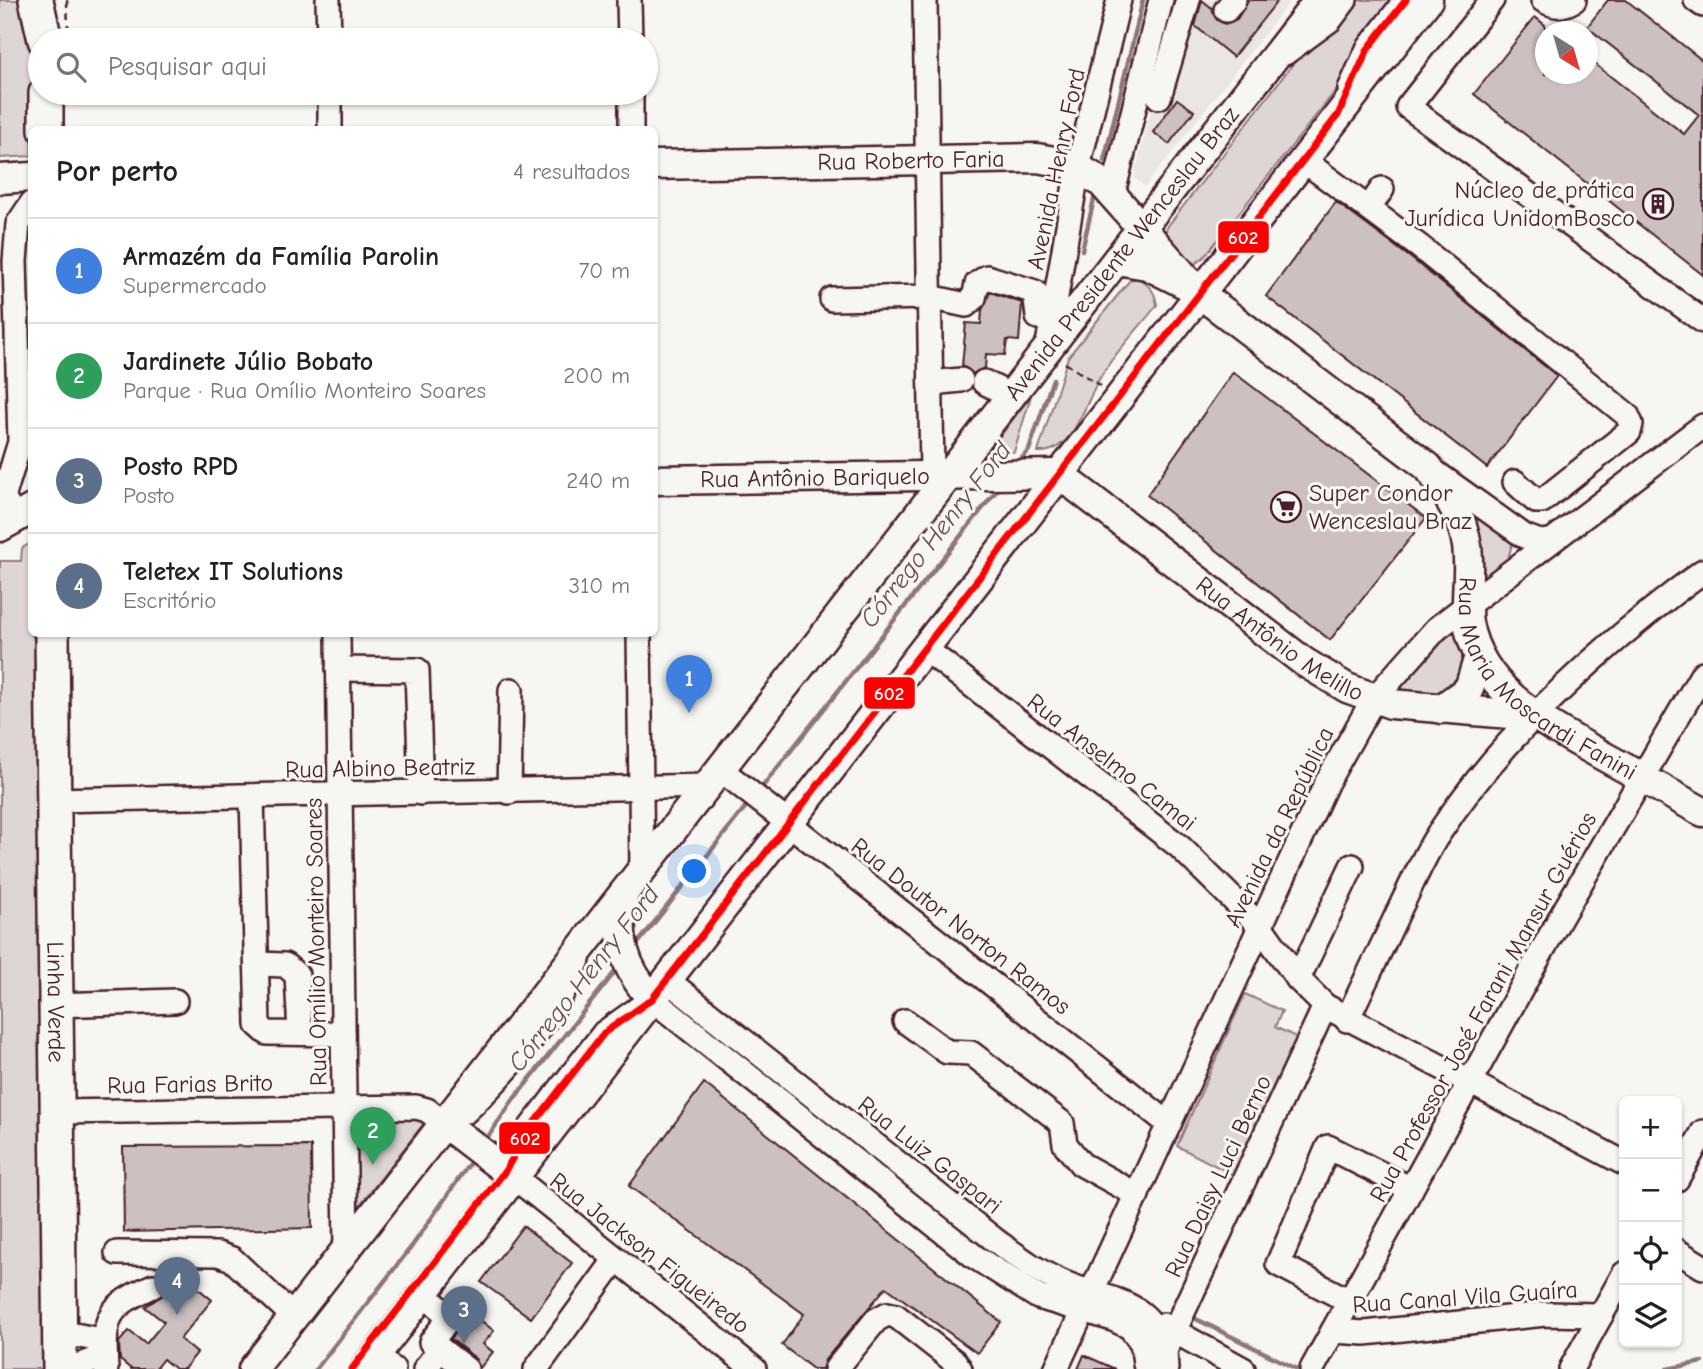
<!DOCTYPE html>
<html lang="pt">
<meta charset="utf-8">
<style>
body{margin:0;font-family:"Comic Neue",sans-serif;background:#f2f2f2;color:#222}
.controls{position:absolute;right:21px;bottom:21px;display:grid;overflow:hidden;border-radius:10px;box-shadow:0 2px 5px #0004}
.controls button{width:63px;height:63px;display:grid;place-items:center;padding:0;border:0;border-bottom:2px solid #e0e0e0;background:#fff;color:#222;font:35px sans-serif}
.compass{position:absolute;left:1535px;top:21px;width:63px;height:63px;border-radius:50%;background:#fff;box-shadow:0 2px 5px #0004;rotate:143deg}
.you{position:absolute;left:695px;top:872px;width:24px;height:24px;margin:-18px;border:5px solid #fff;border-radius:50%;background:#1a73e8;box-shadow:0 0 0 10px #1a73e833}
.badge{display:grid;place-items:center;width:46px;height:46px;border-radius:50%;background:#b45309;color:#fff;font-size:23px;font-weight:700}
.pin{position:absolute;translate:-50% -58px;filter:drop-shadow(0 2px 4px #0008)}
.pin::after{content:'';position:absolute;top:37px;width:24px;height:21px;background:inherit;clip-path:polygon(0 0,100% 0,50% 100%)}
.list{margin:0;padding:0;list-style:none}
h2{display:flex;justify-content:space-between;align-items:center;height:91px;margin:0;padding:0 28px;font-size:30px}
h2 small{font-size:23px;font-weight:400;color:#767676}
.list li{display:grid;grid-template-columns:46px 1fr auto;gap:21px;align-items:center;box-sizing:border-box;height:105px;padding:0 28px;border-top:2px solid #e0e0e0}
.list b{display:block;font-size:26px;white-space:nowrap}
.list p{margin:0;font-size:23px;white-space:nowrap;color:#767676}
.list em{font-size:23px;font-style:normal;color:#767676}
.icon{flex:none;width:38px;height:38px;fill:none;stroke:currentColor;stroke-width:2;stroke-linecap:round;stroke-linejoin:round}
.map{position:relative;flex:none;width:1703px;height:1369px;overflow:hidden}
.search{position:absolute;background:#fff;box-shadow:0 2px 5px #0004;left:28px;top:28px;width:630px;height:77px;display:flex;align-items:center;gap:18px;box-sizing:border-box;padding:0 24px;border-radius:38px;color:#767676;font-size:26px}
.panel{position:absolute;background:#fff;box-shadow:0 2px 5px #0004;left:28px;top:126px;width:630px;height:511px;border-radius:10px}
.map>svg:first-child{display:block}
.built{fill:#e9e6e3}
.green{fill:#ddd6d5;stroke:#947a80;stroke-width:2}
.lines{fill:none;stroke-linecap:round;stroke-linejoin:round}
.stream{stroke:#8e747a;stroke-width:4.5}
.building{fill:#ccc1c0;stroke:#4a1f2b;stroke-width:2}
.minor-casing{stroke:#4a1f2b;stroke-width:28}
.major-casing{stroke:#4a1f2b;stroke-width:33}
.highway-casing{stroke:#4a1f2b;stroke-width:38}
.path{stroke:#4a1f2b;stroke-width:2.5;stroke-dasharray:7 5;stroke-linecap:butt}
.minor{stroke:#f6f6f2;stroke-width:23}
.major{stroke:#f6f6f2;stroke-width:28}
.highway{stroke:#f6f6f2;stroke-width:33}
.bus-1-casing{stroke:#f6f6f2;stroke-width:12}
.bus-1{stroke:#f00;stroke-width:7}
.labels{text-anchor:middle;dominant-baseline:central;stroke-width:6;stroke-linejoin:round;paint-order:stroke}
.street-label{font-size:24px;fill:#4a1f2b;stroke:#f6f6f2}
.poi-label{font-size:24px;fill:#4a1f2b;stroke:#f6f6f2;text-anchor:end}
.water-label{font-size:26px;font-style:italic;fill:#6c4a52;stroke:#f6f6f2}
.line-badge{stroke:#f6f6f2;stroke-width:2.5}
.badge-label{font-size:19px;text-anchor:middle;font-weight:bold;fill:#fff}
</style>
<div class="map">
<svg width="1703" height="1369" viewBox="0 0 1703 1369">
<rect width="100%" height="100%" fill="#f6f6f2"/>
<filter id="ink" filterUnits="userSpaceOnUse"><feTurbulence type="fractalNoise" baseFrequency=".0143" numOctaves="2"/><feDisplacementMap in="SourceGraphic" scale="14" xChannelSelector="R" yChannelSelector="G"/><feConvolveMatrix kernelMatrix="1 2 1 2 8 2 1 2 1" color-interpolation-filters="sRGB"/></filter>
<g filter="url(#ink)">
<polygon class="built" points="1177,0 1291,0 1145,187 1134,178"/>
<g class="green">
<polygon points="0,0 21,0 34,61 38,108 32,130 31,156 0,158"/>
<polygon points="1354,0 1395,0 1340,85 1204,257 1195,264 1189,264 1165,232 1168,226 1299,56"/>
<path d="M 1138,278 C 1150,286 1155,291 1157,305 C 1138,330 1112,355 1097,383 C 1084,407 1072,454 1038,452 L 1068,357 L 1130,280 Z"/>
<polygon points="1031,396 1014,452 988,452"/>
<path d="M 1466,499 C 1483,513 1493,534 1513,542 L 1507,561 L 1477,583 Z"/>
<polygon points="31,543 32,634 38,651 47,1369 0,1369 0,561 21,561 22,548"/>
<polygon points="1462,620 1470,656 1450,696 1395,694"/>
<polygon points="1245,994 1282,1011 1275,1027 1300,1039 1237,1177 1177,1146"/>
<polygon points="353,1119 427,1119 356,1210"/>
</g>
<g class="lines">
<g class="stream">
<polyline points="1104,161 1143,0"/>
<polyline points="1082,250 1095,195"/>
<polyline points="1017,464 1029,450 1053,379"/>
<polyline points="759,791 1001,485"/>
<polyline points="635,947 751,800"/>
<polyline points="485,1141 514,1099 618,968"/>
<polyline points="1196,1319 1297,1369"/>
<polyline points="316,1369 412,1246 474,1157"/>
<polyline points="1667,1369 1703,1362"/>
</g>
</g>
<g class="building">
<polygon points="1202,0 1212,8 1217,20 1225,24 1237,19 1248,0 1278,0 1233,57 1195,26"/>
<polygon points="1608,0 1626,0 1703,61 1703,275 1474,94 1535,17 1545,25 1545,74 1587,74 1587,58 1684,134 1699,115 1587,27"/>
<polygon points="1177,99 1194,111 1169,144 1153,132"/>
<polygon points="1336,202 1411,258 1557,376 1487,468 1266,296"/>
<polygon points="990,292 1022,303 1019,341 1007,340 1005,355 986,354 985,368 973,374 962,366 966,323 981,324 982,310"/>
<polygon points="1233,372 1426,518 1330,640 1147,495"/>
<polygon points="704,1083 1001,1322 977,1353 886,1287 825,1360 822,1369 813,1369 782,1345 804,1314 629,1186"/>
<polygon points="311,1146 312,1228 124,1232 123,1147"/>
<polygon points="523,1226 572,1263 531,1318 481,1282"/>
<polygon points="176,1270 212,1300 180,1339 197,1353 184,1369 175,1369 163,1359 155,1369 131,1369 120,1360 119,1342 129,1331 146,1344 164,1322 145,1307 164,1294 166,1282"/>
<polygon points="479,1319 494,1331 483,1344 493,1352 480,1368 475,1358 451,1339 461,1326 468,1332"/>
<polygon points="1084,1355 1115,1369 1078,1369"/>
</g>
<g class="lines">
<g class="minor-casing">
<g id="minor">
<polyline points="328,0 329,40"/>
<polyline points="629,0 630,40"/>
<polyline points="925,0 932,475"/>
<polyline points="1492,0 1408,107 1703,321"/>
<path d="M 1543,0 C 1555,7 1562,7 1574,0"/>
<polyline points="1696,0 1703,5"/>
<polyline points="1226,10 1234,0"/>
<polyline points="1285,53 1330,20 1345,0"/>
<polyline points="1350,89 1368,49 1406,0"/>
<polyline points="330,93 330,130"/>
<polyline points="631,93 631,130"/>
<polyline points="1159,97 1188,0"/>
<polyline points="1303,160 1420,247 1627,415 1631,424 1629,432 1542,501 1536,501 1515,482"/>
<polyline points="1113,193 1161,0"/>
<polyline points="1369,208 1382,189"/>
<polyline points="832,299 930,297 966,305 974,298 977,284 987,277 1035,292 1038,317 1052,320"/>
<polyline points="1047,350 1078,167 1119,0"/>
<polyline points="984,382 1011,396"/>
<polyline points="931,383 961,380"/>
<polyline points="1436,473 1524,536 1540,542 1551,541"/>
<polyline points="22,516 12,513 3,498 20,442 15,261 18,224 32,203"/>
<polyline points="338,634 346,1250"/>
<polyline points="639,634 642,870"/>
<polyline points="924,648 1180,847 1260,926 1298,979 1325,1006 1624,1163"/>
<polyline points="338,669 417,670 421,793"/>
<polyline points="720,769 1169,1124"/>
<polyline points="509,792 511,690"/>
<polyline points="252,796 258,1025 267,1033 343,1034"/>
<polyline points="53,800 707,786"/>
<polyline points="257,964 285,965 297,975 300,1033"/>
<polyline points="1298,979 1352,866"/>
<path d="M 667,980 L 996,1241 C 1017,1256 1038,1272 1062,1282 C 1107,1302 1148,1296 1165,1351"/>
<polyline points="56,1005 175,1001"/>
<path d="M 1347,1020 C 1365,981 1384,943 1402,904 C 1414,880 1424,855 1439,833 C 1505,732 1607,642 1703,571"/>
<polyline points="905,1021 947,1052 971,1053 1062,1123 1065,1144 1081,1164 1137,1195"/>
<path d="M 466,1111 C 510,1069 556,1017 578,960"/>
<polyline points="57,1112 416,1107 427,1110 445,1124"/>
<polyline points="503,1174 531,1127 604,1033 652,999 975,1257 1038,1297 1113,1319 1130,1327 1142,1343 1146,1369"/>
<polyline points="514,1177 754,1369"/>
<polyline points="1677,1179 1703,1132"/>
<polyline points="1677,1251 1703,1267"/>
<polyline points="117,1253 218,1254 232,1259 294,1317"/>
<polyline points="423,1294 450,1317 431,1342 466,1369"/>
<polyline points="1349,1301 1278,1264 1328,1147 1411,1189"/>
<polyline points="1163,1325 1243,1369"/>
<polyline points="1333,1331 1365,1333 1545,1314 1601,1315"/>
<polyline points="60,1332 105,1341"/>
<polyline points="376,1356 393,1369"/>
<polyline points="74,1369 105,1354"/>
<path d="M 106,1369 C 103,1317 106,1307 153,1286"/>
<polyline points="425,1369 440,1349"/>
<polyline points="536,1369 616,1259"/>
<polyline points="836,1369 876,1320 887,1314 896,1316 955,1362 960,1369"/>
<polyline points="1056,1369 1327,782 1373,700 1436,629 1703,426"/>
<polyline points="1166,1369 1165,1351 1325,1006"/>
<polyline points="1312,1369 1559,920 1703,673"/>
<polyline points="1571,1369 1624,1274"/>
</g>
</g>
<g class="major-casing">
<g id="major">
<path id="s1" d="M 654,165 L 1037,158 L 1072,164 L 1101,182 L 1199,293 L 1428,467 C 1448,496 1468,523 1468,559 C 1469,580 1465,602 1468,623 C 1481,693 1549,725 1605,757 C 1638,775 1670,794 1703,812"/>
<polyline points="0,179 32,177"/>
<polyline points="1117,260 1147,265 1185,284"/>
<path id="s2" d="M 654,480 L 1059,474 L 1304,662 L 1347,688 L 1391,704 L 1534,716"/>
<polyline points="0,527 32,509"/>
<polyline points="1441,709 1469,689 1479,656"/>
<path d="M 624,893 C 615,936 623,967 652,999"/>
<polyline points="445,1124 514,1177"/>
<path id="s3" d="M 253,1369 L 1319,0"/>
<polyline points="365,1369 1428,0"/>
</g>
</g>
<g class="highway-casing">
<g id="highway">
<polyline points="36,0 45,40"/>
<polyline points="46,93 46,130"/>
<path id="s4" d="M 52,634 L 60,1369"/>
</g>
</g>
<g class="path">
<polyline points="67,0 68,28"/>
<polyline points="1065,363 1101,386"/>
</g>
<use href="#minor" class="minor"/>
<use href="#major" class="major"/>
<use href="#highway" class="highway"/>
<g class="bus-1-casing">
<polyline id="bus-1" points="352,1369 505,1171 531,1127 604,1033 652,999 1338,115 1368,49 1406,0"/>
</g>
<use href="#bus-1" class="bus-1"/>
</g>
</g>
<defs>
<g id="building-ring" transform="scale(1.575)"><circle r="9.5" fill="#f6f6f2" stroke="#4a1f2b" stroke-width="1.5"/><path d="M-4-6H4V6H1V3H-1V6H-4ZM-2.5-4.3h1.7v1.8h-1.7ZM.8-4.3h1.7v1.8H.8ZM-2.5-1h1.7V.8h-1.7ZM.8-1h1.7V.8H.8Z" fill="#4a1f2b"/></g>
<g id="supermarket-ring" transform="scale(1.575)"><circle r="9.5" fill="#f6f6f2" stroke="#4a1f2b" stroke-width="1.5"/><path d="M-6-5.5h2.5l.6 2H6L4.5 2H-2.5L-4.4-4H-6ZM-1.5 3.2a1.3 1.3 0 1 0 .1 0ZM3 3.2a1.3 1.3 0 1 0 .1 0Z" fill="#4a1f2b"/></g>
</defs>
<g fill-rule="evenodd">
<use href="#building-ring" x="1658" y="204"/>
<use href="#supermarket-ring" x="1286" y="507"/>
</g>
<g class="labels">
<g class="street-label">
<text stroke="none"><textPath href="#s1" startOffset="257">Rua Roberto Faria</textPath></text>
<text transform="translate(1056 169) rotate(-78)">Avenida Henry Ford</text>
<text stroke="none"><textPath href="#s3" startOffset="1414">Avenida Presidente Wenceslau Braz</textPath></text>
<text stroke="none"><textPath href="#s2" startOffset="161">Rua Antônio Bariquelo</textPath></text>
<text stroke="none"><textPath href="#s2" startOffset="681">Rua Antônio Melillo</textPath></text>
<text stroke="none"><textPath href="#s1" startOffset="1148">Rua Maria Moscardi Fanini</textPath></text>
<text transform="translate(1112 762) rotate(38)">Rua Anselmo Camai</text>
<text transform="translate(380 768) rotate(-1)">Rua Albino Beatriz</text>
<text transform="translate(1279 827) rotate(-64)">Avenida da República</text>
<text transform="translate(961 926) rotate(38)">Rua Doutor Norton Ramos</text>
<text transform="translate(316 942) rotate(-91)">Rua Omílio Monteiro Soares</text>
<text stroke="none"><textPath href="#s4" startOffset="368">Linha Verde</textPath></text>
<text transform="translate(1483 1007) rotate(-61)">Rua Professor José Farani Mansur Guérios</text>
<text transform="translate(190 1084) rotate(-1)">Rua Farias Brito</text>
<text transform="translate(930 1155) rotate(38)">Rua Luiz Gaspari</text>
<text transform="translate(1218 1176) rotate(-65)">Rua Daisy Luci Berno</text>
<text transform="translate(650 1253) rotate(38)">Rua Jackson Figueiredo</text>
<text transform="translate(1465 1297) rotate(-4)">Rua Canal Vila Guaíra</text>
</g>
<g class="poi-label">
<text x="1635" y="190">Núcleo de prática<tspan x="1635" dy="28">Jurídica UnidomBosco</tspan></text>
<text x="1309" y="493" text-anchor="start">Super Condor<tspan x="1309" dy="28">Wenceslau Braz</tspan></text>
</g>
<g class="water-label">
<text transform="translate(936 535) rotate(-52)">Córrego Henry Ford</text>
<text transform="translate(584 979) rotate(-52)">Córrego Henry Ford</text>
</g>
</g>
<g class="line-badge">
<rect x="1217" y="220" width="53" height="34" rx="7" fill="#f00"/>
<rect x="863" y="676" width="53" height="34" rx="7" fill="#f00"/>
<rect x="498" y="1121" width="53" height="34" rx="7" fill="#f00"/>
</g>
<g class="badge-label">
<text x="1243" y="244">602</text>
<text x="889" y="700">602</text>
<text x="525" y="1145">602</text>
</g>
</svg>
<div class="controls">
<button>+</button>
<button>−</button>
<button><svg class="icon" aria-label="locate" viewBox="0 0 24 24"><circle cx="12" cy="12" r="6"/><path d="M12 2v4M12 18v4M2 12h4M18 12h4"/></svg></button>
<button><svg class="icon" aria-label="layers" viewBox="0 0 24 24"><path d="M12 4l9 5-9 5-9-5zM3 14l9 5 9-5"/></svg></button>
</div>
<svg class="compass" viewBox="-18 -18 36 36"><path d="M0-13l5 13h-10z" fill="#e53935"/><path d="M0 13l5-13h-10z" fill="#767676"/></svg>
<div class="you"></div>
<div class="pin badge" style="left:689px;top:713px;background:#3f7fe0">1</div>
<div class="pin badge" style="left:373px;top:1165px;background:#2e9e5b">2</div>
<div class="pin badge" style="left:464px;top:1344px;background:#5c6f8a">3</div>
<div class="pin badge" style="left:177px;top:1315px;background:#5c6f8a">4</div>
<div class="search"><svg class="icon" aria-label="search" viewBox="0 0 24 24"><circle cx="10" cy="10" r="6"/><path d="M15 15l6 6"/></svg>Pesquisar aqui</div>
<section class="panel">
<h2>Por perto<small>4 resultados</small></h2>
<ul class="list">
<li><span class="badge" style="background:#3f7fe0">1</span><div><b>Armazém da Família Parolin</b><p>Supermercado</p></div><em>70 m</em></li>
<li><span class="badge" style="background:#2e9e5b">2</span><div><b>Jardinete Júlio Bobato</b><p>Parque · Rua Omílio Monteiro Soares</p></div><em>200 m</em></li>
<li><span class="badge" style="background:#5c6f8a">3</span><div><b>Posto RPD</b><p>Posto</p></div><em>240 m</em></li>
<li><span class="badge" style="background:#5c6f8a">4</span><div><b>Teletex IT Solutions</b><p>Escritório</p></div><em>310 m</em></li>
</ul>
</section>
</div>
